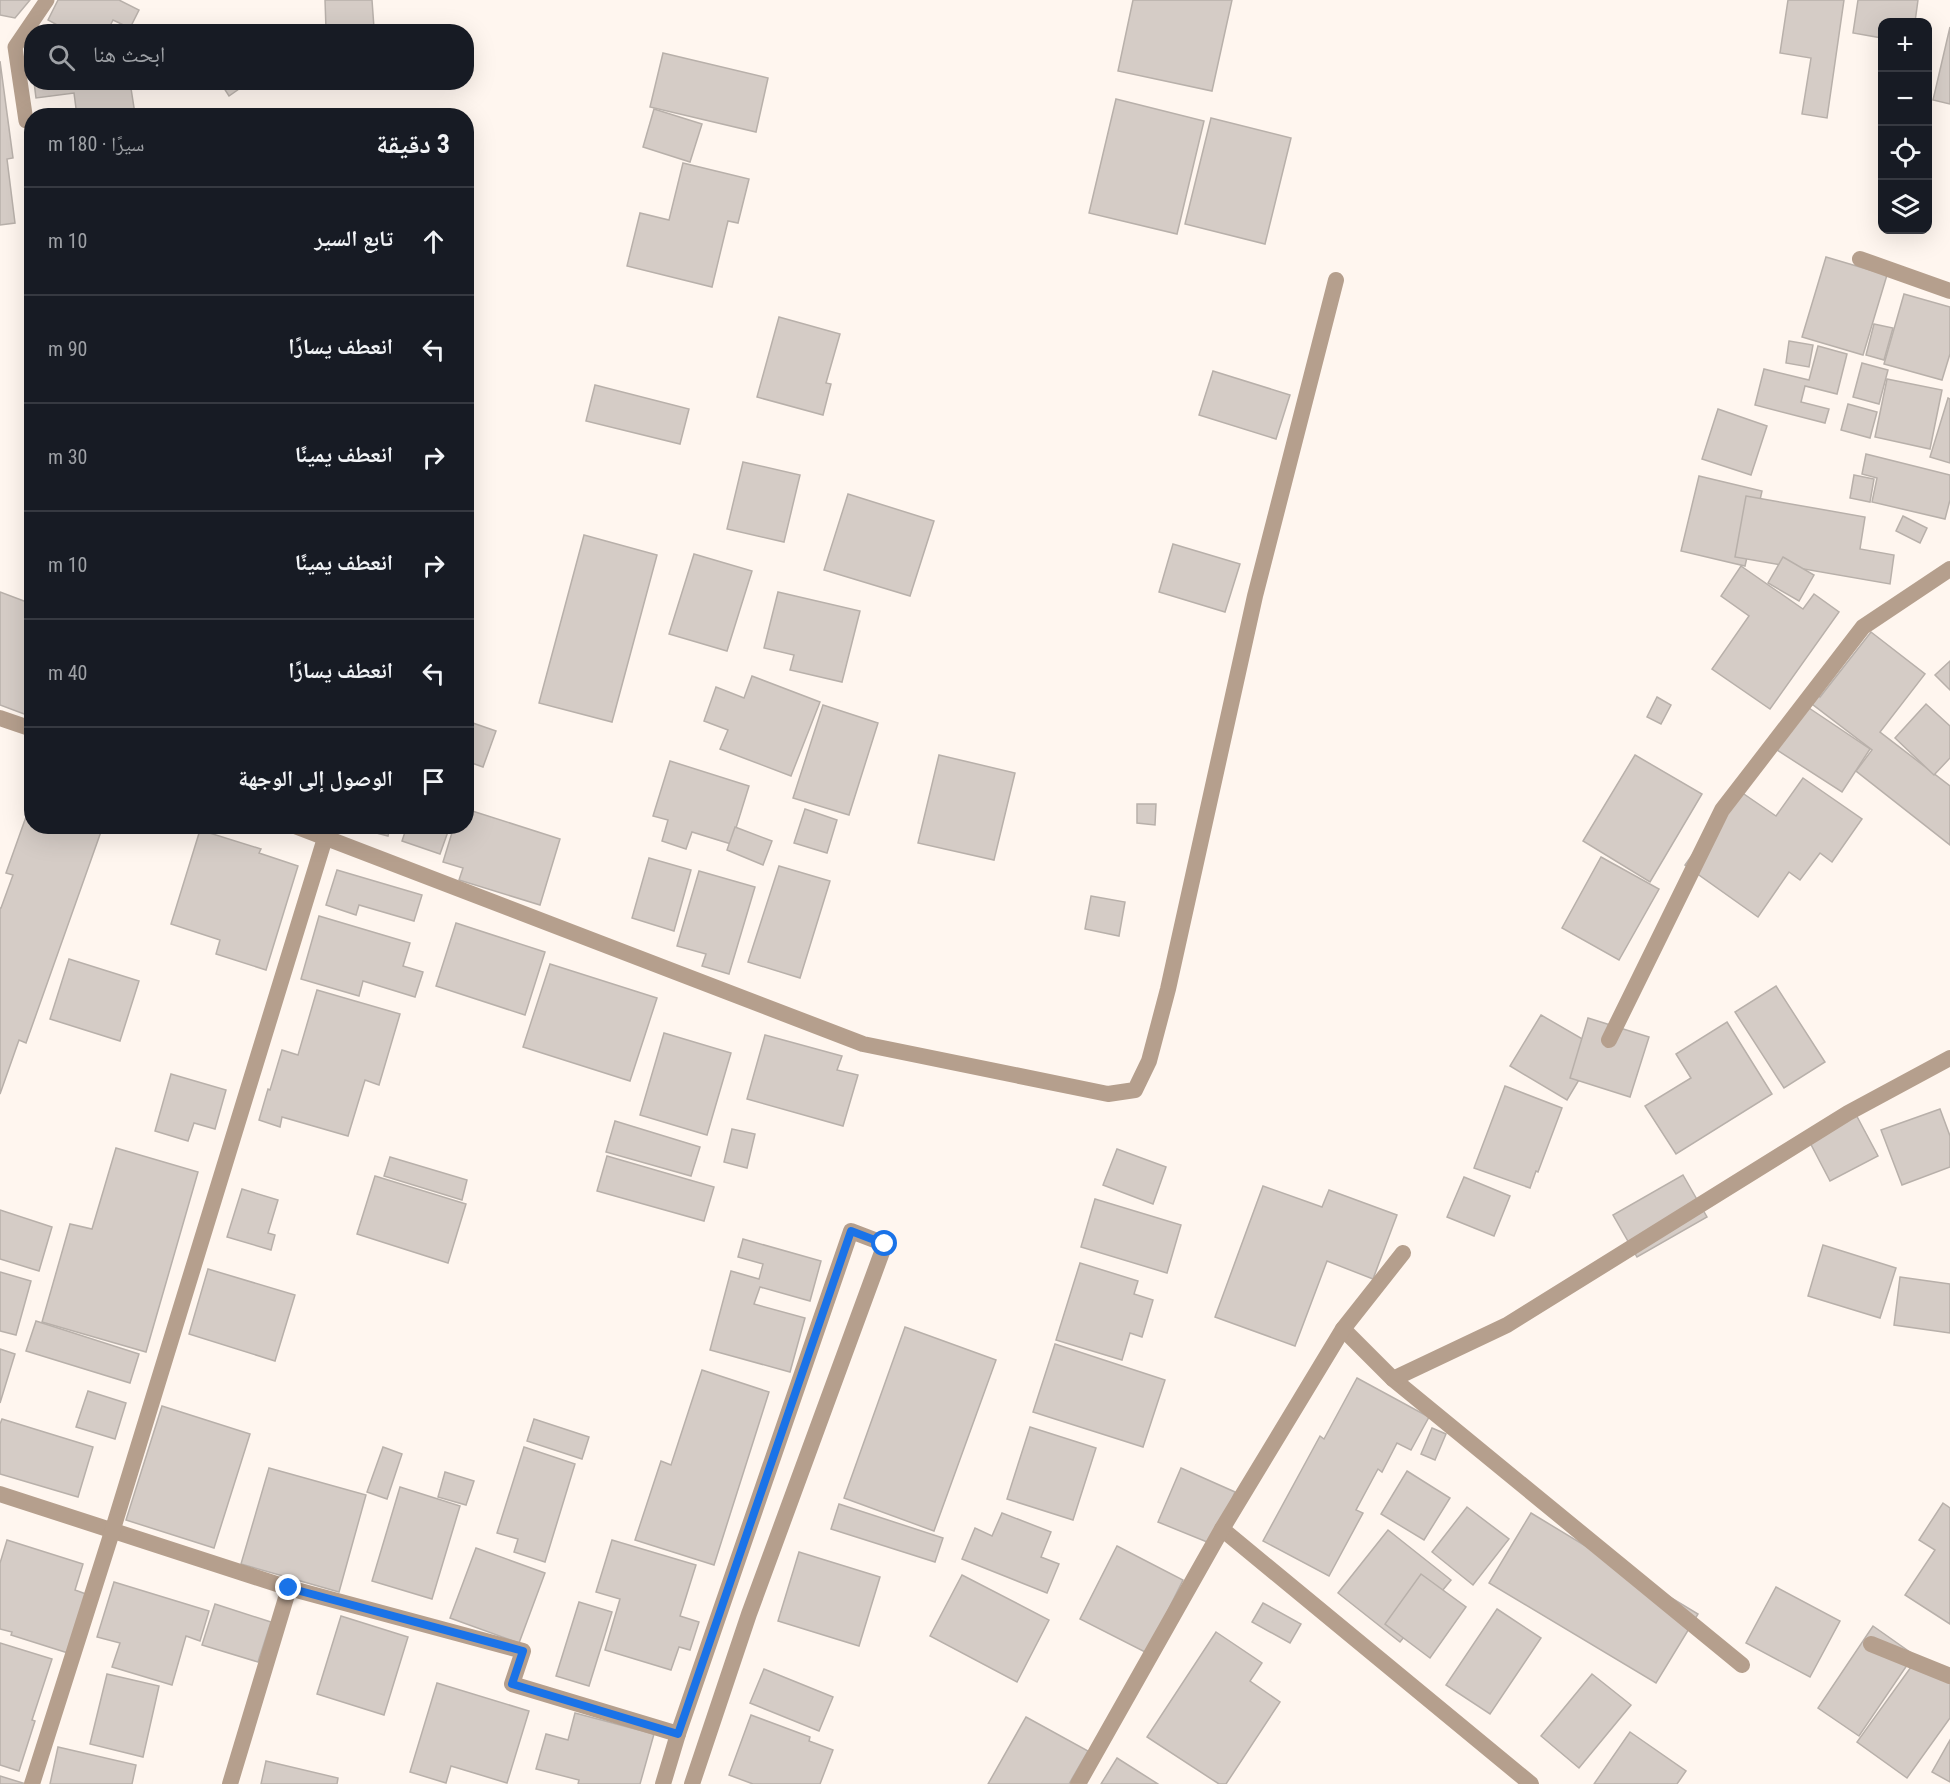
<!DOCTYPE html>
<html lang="ar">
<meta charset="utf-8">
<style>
body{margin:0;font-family:"Roboto Condensed","Noto Naskh Arabic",sans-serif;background:#242831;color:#f1f3f6;direction:rtl}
.controls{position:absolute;right:18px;top:18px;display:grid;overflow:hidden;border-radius:12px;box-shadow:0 6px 24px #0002}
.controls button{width:54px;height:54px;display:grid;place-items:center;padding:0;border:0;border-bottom:2px solid #363941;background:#171b24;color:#f1f3f6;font:30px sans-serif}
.stop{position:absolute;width:18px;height:18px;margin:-14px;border:4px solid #1a73e8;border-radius:50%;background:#fff}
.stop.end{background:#1a73e8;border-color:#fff;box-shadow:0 2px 6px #0008}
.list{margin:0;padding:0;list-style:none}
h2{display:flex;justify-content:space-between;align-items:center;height:78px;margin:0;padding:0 24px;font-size:26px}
h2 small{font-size:20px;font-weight:400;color:#9ea1a6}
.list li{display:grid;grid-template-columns:39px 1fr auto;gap:18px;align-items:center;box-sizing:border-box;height:108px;padding:0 24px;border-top:2px solid #363941}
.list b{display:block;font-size:22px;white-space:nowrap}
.list em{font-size:20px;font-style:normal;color:#9ea1a6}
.icon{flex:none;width:33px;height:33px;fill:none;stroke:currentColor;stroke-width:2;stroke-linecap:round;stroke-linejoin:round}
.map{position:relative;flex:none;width:1950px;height:1784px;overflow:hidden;direction:ltr}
.search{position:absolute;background:#171b24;box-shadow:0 6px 24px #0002;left:24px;top:24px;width:450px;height:66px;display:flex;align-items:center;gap:15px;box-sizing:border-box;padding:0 21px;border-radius:24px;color:#9ea1a6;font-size:22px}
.panel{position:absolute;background:#171b24;box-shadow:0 6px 24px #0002;left:24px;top:108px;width:450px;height:726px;border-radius:24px;direction:rtl}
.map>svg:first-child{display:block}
.building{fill:#d5ccc6;stroke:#b8b0aa;stroke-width:1.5}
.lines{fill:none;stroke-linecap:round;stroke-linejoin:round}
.service{stroke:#b59f8d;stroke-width:15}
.minor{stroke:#b59f8d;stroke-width:16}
.route{stroke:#1a73e8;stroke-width:8}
</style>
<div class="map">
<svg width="1950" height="1784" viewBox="0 0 1950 1784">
<rect width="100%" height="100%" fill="#fff6ef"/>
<g class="building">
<polygon points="0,0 30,0 15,18 0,15"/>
<polygon points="58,0 119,0 139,10 130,28 113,20 107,32 70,32 48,20"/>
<polygon points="325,0 372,0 374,28 355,29 355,32 302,32 326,29"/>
<polygon points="1133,0 1232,0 1212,91 1118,71"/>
<polygon points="1788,0 1844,0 1827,118 1802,114 1811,58 1780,53"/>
<polygon points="1858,0 1918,0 1915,22 1882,22 1882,38 1853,33"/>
<polygon points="1950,27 1950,104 1933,100"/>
<polygon points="663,53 768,78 756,132 650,107"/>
<polygon points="0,61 13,158 7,159 15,223 0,225"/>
<polygon points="34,82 130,82 135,114 77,116 74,93 36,98"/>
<polygon points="220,82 249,82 229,96"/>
<polygon points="304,82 357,82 357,85 304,87"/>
<polygon points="1116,99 1204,121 1177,234 1089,213"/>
<polygon points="654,109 702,124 690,162 643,147"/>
<polygon points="1211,118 1291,138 1265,244 1185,224"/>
<polygon points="683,163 749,179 738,223 728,221 712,287 627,266 640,213 669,220"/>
<polygon points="1826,257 1887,275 1863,355 1802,337"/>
<polygon points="1904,294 1950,307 1950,354 1942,380 1884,364"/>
<polygon points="779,317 840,334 826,383 831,384 823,415 757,397"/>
<polygon points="1874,324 1893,328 1884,360 1866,355"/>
<polygon points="1789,341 1813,345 1809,367 1786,363"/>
<polygon points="1818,346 1847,354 1837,394 1805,386 1801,402 1829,409 1825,423 1755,405 1764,369 1809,380"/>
<polygon points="1862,363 1888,370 1879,404 1853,397"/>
<polygon points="1213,371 1290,395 1276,439 1199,415"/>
<polygon points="1887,379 1942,390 1930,449 1875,437"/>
<polygon points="595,385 689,409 680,444 586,421"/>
<polygon points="1948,398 1950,399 1950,463 1930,457"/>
<polygon points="1848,404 1877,412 1870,438 1841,430"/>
<polygon points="1718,409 1767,426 1751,475 1702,459"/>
<polygon points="1866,454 1950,475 1950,500 1945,519 1872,502 1877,478 1862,474"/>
<polygon points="743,462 800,475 784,542 727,529"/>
<polygon points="1854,475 1874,479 1870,502 1850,498"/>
<polygon points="1699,476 1762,491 1745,566 1681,551"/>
<polygon points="848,494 934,521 910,596 824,570"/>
<polygon points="1746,496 1865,517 1860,549 1894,555 1890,584 1735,557"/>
<polygon points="1903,516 1927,528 1920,543 1896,531"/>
<polygon points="584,535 657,555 612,722 539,703"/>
<polygon points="1173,544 1240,564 1225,612 1159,592"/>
<polygon points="694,554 752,571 727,651 669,634"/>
<polygon points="1783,557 1814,575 1799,601 1768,583"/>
<polygon points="1741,566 1803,609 1814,594 1839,612 1770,709 1712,669 1749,616 1721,596"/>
<polygon points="0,592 32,604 32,717 0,705"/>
<polygon points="778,592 860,611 842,682 790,670 794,655 764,648"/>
<polygon points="1871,632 1925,674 1880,732 1950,786 1950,845 1856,771 1872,750 1812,704 1819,695 1820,697"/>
<polygon points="1950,661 1950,690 1935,675"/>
<polygon points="752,676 820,702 791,776 720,749 728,730 704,721 716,687 744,698"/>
<polygon points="1657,697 1671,705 1661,724 1647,717"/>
<polygon points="1926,704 1950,726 1950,758 1934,775 1895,738"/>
<polygon points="823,705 878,723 849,815 793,798"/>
<polygon points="1806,706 1870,749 1842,792 1777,750"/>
<polygon points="470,722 496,731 483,767 466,761 466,732"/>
<polygon points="939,755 1015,773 994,860 918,843"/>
<polygon points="1635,755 1702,794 1650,882 1583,841"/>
<polygon points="670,761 749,786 731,844 692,832 686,849 662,841 668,820 653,816"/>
<polygon points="1803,778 1862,819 1832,862 1820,853 1800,880 1789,872 1758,917 1685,865 1738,790 1776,816"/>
<polygon points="32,800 32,826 103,826 26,1043 19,1040 0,1094 0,908 1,908 13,875 6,873"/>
<polygon points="1137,804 1156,804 1155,825 1137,823"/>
<polygon points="466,809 560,839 540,905 459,880 463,868 443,862 454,826 466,826"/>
<polygon points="805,809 837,820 827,853 794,843"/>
<polygon points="350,826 390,826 388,836"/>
<polygon points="407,826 450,826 440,854 402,841"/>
<polygon points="735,827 772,841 763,865 727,850"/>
<polygon points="200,830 261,849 259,853 298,866 266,970 216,954 220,940 171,924"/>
<polygon points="1601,857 1659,889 1619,960 1562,928"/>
<polygon points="649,858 691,870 674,931 632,918"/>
<polygon points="779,866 830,881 800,978 748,962"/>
<polygon points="337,870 422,895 414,921 359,905 356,915 326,905"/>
<polygon points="699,871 755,887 729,974 702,966 706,954 677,946"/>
<polygon points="1091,896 1125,902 1119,936 1085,929"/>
<polygon points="319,916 410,943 403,966 423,972 415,997 363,981 359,996 301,979"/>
<polygon points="456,923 545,952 525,1015 436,986"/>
<polygon points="69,959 139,981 120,1041 50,1019"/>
<polygon points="550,964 657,998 630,1081 523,1047"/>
<polygon points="1776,986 1825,1062 1784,1088 1735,1012"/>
<polygon points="317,990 400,1014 379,1085 365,1080 348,1136 282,1117 280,1127 259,1120 268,1089 270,1090 282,1050 298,1055"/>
<polygon points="1541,1015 1598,1048 1567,1100 1510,1066"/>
<polygon points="1588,1018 1649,1037 1630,1097 1570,1078"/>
<polygon points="1727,1022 1772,1094 1676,1154 1645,1106 1691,1078 1676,1054"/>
<polygon points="664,1033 731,1053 707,1135 640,1115"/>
<polygon points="765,1035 842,1056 837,1070 858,1075 843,1126 747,1099"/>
<polygon points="171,1074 226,1090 215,1129 194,1123 188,1141 155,1131"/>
<polygon points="1505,1086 1562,1108 1538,1172 1536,1171 1530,1188 1474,1168"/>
<polygon points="1853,1109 1878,1156 1830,1181 1805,1133"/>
<polygon points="1940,1109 1950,1136 1950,1167 1902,1185 1881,1130"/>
<polygon points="615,1121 700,1147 691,1176 606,1152"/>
<polygon points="732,1129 755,1134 747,1168 724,1162"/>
<polygon points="116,1148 198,1172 146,1352 42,1322 70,1224 92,1229"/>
<polygon points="1117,1149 1166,1167 1153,1204 1103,1185"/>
<polygon points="607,1156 714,1187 704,1221 597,1191"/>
<polygon points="390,1157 467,1180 462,1200 384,1176"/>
<polygon points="1683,1175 1707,1217 1637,1257 1613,1215"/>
<polygon points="375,1176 466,1204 448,1263 357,1234"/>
<polygon points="1464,1177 1510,1196 1494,1236 1447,1217"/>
<polygon points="1263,1186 1322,1207 1329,1190 1397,1215 1373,1279 1327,1261 1295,1346 1215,1317"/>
<polygon points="242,1189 278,1200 268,1233 275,1235 271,1250 227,1237"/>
<polygon points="1095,1199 1181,1225 1167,1273 1081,1247"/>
<polygon points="0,1210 52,1227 39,1271 0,1259"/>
<polygon points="743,1239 821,1261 810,1301 760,1287 754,1304 805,1318 790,1372 710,1350 731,1271 759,1279 763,1264 738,1257"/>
<polygon points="1823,1245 1896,1268 1880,1318 1808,1296"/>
<polygon points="1080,1263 1138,1281 1134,1294 1153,1300 1142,1337 1130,1333 1122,1360 1056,1340"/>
<polygon points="208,1269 295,1295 275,1361 189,1334"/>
<polygon points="0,1272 31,1281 16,1335 0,1331"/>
<polygon points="1900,1277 1950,1284 1950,1333 1894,1325"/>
<polygon points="36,1321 139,1354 130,1383 26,1351"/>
<polygon points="905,1327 996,1360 934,1531 844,1498"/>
<polygon points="1055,1344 1165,1380 1143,1447 1033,1412"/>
<polygon points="0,1349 15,1354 0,1403"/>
<polygon points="702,1370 769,1392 714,1565 635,1540 661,1461 671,1465"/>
<polygon points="1357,1378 1429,1417 1411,1450 1397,1443 1382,1472 1378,1469 1356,1510 1363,1513 1329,1576 1263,1541 1320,1436 1324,1439"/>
<polygon points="88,1391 126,1403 115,1439 76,1427"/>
<polygon points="162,1406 250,1434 214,1548 126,1520"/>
<polygon points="2,1419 93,1447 78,1497 0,1474 0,1424"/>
<polygon points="534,1419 589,1437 582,1459 527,1441"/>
<polygon points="1030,1427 1096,1448 1073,1520 1007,1499"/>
<polygon points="1432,1428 1446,1434 1435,1460 1421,1454"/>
<polygon points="383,1447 402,1454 387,1499 367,1492"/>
<polygon points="524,1447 575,1464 545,1562 514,1552 518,1539 497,1533"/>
<polygon points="269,1468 366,1495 339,1592 241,1564"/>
<polygon points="1181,1468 1235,1492 1212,1544 1158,1522"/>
<polygon points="1407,1471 1450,1498 1424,1540 1381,1514"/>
<polygon points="445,1472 474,1481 466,1505 438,1497"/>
<polygon points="400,1487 460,1506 432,1599 372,1581"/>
<polygon points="1943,1503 1950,1508 1950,1624 1905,1595 1935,1550 1919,1540"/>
<polygon points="839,1504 943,1538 935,1562 831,1529"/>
<polygon points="1467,1507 1509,1539 1473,1585 1432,1552"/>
<polygon points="1002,1513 1051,1532 1041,1557 1059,1564 1047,1593 962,1559 975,1528 992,1536"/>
<polygon points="1531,1513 1698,1614 1656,1683 1489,1583"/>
<polygon points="1388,1530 1451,1580 1400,1642 1338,1593"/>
<polygon points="7,1540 83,1564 75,1590 86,1594 68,1653 11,1635 12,1632 0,1629 0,1563"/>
<polygon points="612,1540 696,1565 680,1616 699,1622 690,1650 679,1647 671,1670 605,1650 620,1599 596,1592"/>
<polygon points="1117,1546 1183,1580 1147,1653 1080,1619"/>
<polygon points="476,1548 545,1573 519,1643 450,1618"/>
<polygon points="799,1552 880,1577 859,1646 778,1621"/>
<polygon points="1421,1574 1466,1607 1430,1658 1385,1624"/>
<polygon points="962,1575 1049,1620 1017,1682 930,1636"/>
<polygon points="114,1582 209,1611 200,1641 186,1636 172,1685 112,1667 120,1643 97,1637"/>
<polygon points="1776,1587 1840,1621 1810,1677 1746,1643"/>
<polygon points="579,1602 612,1612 589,1686 556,1676"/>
<polygon points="1263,1603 1301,1624 1290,1643 1252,1622"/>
<polygon points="215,1604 271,1622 258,1662 202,1645"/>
<polygon points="1497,1609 1541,1638 1490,1714 1446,1685"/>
<polygon points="341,1616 408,1637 384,1715 317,1694"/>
<polygon points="1873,1626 1914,1655 1859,1736 1818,1708"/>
<polygon points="1216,1632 1262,1663 1250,1681 1280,1702 1226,1784 1219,1784 1147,1737"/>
<polygon points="0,1643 52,1659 32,1720 35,1721 19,1771 0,1765"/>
<polygon points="1916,1660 1950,1684 1950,1718 1907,1778 1857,1742"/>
<polygon points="764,1669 833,1697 819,1731 750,1703"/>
<polygon points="107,1674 159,1686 143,1757 90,1744"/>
<polygon points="1592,1674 1631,1705 1579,1768 1541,1736"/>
<polygon points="437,1683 529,1711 507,1783 451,1766 446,1783 410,1772"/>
<polygon points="575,1713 654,1734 640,1784 578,1784 579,1780 536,1769 546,1734 568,1740"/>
<polygon points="751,1715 810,1737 809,1741 833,1750 820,1784 753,1784 729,1775"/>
<polygon points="1026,1717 1088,1751 1069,1784 988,1784"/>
<polygon points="1630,1732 1686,1771 1677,1784 1594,1784"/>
<polygon points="1950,1740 1950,1782 1932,1772"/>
<polygon points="58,1747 136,1765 132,1784 50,1784"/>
<polygon points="1117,1758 1158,1784 1101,1784"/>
<polygon points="266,1761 338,1778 337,1784 261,1784"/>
<polygon points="0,1776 26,1784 0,1784"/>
</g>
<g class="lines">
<polyline class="service" points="26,121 15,47 47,0"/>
<g class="minor">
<polyline points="1860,259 1950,291"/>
<polyline points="0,718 32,729"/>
<polyline points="295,826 863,1044 1108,1094 1135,1090 1149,1061 1168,989 1255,596 1336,280"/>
<polyline points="1609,1040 1722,810 1863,627 1950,569"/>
<polyline points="1343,1329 1393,1379 1742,1665"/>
<polyline points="1393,1379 1507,1325 1848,1113 1950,1058"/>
<polyline points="0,1494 289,1588 523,1651 512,1684 678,1734"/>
<polyline points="1222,1529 1531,1784"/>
<polyline points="1871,1644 1950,1676"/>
<polyline points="32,1784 112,1532 325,838"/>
<polyline points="230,1784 289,1588"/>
<polyline points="663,1784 678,1734 851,1231 885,1244 749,1614 692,1784"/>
<polyline points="1078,1784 1222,1529 1343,1329 1403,1253"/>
</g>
</g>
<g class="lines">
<polyline class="route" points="289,1588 523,1651 512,1684 678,1734 851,1231 885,1244"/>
</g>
</svg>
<div class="controls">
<button>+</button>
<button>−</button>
<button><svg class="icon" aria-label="locate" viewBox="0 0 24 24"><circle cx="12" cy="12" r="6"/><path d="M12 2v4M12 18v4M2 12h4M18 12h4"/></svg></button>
<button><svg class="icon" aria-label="layers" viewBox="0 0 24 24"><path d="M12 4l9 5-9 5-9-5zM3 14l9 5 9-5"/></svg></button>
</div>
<div class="stop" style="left:885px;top:1244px"></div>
<div class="stop end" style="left:289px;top:1588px"></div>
<div class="search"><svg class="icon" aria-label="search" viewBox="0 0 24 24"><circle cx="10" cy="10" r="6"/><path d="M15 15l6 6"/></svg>ابحث هنا</div>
<section class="panel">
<h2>3 دقيقة<small>سيرًا · 180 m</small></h2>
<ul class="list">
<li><svg class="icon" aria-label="ahead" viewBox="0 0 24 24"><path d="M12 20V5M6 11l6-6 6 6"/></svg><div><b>تابع السير</b></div><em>10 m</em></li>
<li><svg class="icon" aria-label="left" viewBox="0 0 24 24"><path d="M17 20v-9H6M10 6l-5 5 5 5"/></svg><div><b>انعطف يسارًا</b></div><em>90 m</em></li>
<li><svg class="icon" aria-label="right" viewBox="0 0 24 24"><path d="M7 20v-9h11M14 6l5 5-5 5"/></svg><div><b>انعطف يمينًا</b></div><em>30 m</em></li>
<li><svg class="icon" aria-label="right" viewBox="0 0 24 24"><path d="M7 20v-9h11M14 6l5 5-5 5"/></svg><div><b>انعطف يمينًا</b></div><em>10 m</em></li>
<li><svg class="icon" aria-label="left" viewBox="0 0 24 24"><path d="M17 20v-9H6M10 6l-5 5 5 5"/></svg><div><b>انعطف يسارًا</b></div><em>40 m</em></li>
<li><svg class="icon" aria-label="arrive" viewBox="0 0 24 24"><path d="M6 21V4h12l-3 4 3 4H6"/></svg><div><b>الوصول إلى الوجهة</b></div></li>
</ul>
</section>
</div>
